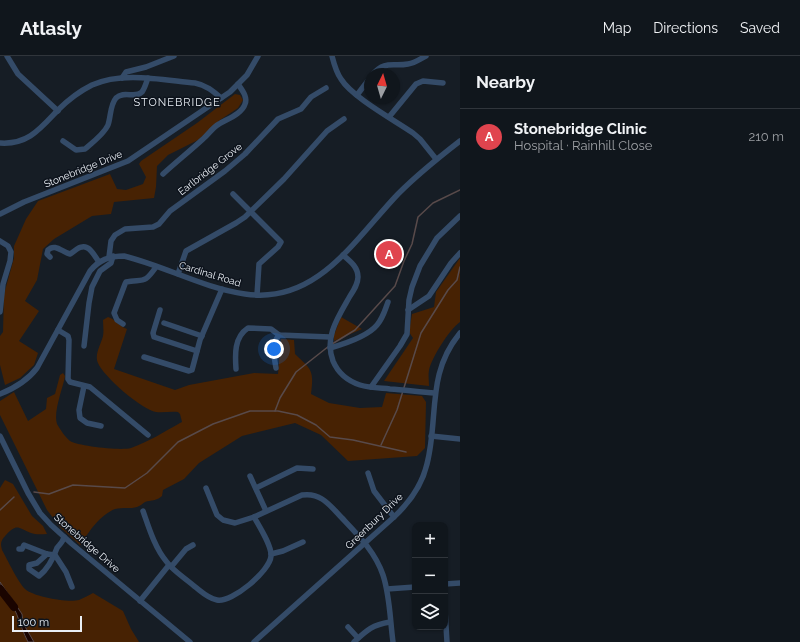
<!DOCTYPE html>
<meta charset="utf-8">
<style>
body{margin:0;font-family:Raleway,sans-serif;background:#191f25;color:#f1f3f6}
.controls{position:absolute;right:12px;bottom:12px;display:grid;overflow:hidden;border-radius:8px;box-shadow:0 1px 3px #0004}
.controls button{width:36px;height:36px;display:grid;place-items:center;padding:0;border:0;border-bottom:1px solid #30353b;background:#10161c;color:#f1f3f6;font:20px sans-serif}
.compass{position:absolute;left:364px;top:12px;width:36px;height:36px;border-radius:50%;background:#10161c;box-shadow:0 1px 3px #0004;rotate:5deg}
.scale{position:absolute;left:12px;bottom:10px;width:70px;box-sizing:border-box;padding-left:4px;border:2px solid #eaeff5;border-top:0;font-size:11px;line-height:14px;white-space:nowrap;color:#eaeff5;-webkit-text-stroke:3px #0d131c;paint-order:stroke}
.you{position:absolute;left:274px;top:293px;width:14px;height:14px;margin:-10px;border:3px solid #fff;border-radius:50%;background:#1a73e8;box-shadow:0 0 0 6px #1a73e833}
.badge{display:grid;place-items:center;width:26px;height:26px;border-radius:50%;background:#fd9c56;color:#fff;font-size:13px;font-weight:700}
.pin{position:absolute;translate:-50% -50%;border:2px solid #fff;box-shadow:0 1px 4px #0006}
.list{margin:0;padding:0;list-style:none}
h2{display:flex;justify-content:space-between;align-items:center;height:52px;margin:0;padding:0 16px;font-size:17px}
h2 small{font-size:13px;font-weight:400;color:#9c9fa3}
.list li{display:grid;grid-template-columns:26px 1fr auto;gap:12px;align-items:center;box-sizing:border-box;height:56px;padding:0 16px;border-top:1px solid #30353b}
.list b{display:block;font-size:15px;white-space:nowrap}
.list p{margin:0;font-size:13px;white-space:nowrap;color:#9c9fa3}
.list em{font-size:13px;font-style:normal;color:#9c9fa3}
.icon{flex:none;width:22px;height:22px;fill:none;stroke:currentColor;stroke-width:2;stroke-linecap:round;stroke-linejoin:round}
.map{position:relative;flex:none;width:460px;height:586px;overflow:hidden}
header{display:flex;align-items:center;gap:24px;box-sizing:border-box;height:56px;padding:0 20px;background:#10161c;border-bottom:1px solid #30353b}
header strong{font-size:19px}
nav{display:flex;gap:22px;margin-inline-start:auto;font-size:14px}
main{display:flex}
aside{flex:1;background:#10161c}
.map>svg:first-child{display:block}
.green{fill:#472203}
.water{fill:#1a0400;stroke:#584a4a}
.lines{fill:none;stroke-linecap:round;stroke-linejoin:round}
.stream{stroke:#584a4a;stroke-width:1.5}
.river{stroke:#1a0400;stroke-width:8}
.minor{stroke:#344b68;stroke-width:5.5}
.labels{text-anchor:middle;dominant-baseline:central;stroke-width:3;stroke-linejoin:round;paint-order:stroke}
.street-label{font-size:10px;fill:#eaeff5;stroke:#0d131c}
.neighbourhood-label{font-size:11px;letter-spacing:1px;fill:#eaeff5;stroke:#0d131c}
</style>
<header>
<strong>Atlasly</strong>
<nav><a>Map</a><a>Directions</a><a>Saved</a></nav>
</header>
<main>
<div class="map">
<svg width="460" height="586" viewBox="0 0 460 586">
<rect width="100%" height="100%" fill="#161d25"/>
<g class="green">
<polygon points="235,38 240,39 243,44 238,52 220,64 198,84 168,99 157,110 156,131 154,142 114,146 111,158 92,160 54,183 43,193 37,224 25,245 39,255 19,285 38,297 34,309 20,322 5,329 0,309 0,280 3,276 4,238 14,202 14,190 26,163 38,145 110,118 117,133 126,134 143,128 146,121 139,108 141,105 197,67"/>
<path d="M 460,202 L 460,266 C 449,274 432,301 429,314 C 428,319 429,325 429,330 L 384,325 L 413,282 L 409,276 L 412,258 L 434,251 L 436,236 Z"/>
<path d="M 108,261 C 115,263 119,270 127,273 L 114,313 L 175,334 L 189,329 L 254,317 L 278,318 L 281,283 L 294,284 L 295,298 C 312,314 314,314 311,338 L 329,347 L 360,352 L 382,351 L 386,337 L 422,340 L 426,346 L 425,392 L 417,400 L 348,405 L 321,379 L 295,367 L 242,380 L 199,407 L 184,423 L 163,434 L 162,440 C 157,445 151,444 145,446 C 142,448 140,450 137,451 C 131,453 123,451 115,453 C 102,458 88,475 82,488 L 80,489 L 61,472 L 47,454 L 0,359 L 0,345 L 14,336 L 28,365 L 46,353 L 47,342 L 55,338 L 60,319 L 63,317 L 65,320 C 63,332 53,356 57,368 C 60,373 65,381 70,385 C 78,390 121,395 131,392 C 148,386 164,376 180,367 L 182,366 L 180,358 L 178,356 C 171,355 163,357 156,356 C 142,354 103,320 98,307 C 94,299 101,288 103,280 C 104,275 103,269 103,264 Z"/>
<polygon points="341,261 362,273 334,285 334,279"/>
<path d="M 5,424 L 13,428 L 32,460 L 43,470 L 47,478 C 42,478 36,479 31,477 C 18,472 17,467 6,479 C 1,484 0,487 2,494 C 7,503 18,526 25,533 C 34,541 68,547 79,544 C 84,542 89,539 93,537 L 123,555 L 131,573 L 139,586 L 0,586 L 0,432 Z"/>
</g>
<path class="water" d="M 0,526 L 22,558 L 23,567 L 34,586 L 28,586 C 19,569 16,546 0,534 Z"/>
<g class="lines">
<g class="stream">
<polyline points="332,288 355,274 395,230 404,205 412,188 418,161 433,147 460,134"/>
<polyline points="275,355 280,342 296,316 329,290"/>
<polyline points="381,389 397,354 421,277 448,234 457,224 460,211"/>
<polyline points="34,436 49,438 73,429 125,432 147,417 178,386 213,368 250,355 278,355 297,359 316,369 330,381 353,384 406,396"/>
<polyline points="0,454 14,441"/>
</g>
<polyline class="river" points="0,533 14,551"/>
<g class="minor">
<polyline points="7,0 18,18 58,55"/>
<path d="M 332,0 C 334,8 336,16 341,23 C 352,41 394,64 413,77 L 420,83 L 436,103"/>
<path d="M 373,18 C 385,4 393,11 408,8 C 415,7 420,3 426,0"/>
<polyline points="122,22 126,16 146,11 174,0"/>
<polyline points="357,39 370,22"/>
<polyline points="389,61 416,28 423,25 443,27"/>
<path d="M 63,85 L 76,94 L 85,93 C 92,87 104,78 108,69 C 111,60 110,49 116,42 C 124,34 135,43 142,36 C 145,32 146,27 148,22"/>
<path d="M 0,87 C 28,89 40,73 58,54 C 68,44 80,35 92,29 C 122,15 163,24 195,27 C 206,29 213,35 221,42"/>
<path d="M 163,118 C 176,106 190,95 203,83 C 209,78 212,72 219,68 C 227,63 242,58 245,48 C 248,41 242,34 238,28"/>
<polyline points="233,138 281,186 278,191 259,208 257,239"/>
<polyline points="0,158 24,146 128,105 230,36 247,19 258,0"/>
<polyline points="0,185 8,190 11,196 10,205 3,228 0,256"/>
<path d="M 343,199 C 350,205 358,211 358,221 C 358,228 354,234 350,240 C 338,261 324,281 333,305 C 338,317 348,325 360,329 C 369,332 380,332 390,333 C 405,334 420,336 435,337"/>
<path d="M 50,201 L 47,198 L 48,194 C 55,187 62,196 70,198 C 74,196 78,191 82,191 C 90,189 95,201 99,206"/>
<polyline points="109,201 111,185 115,179 125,173 153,171 159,168 170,155 225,115 245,98 278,63 301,53 311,41 326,32"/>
<polyline points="178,218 186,195 236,167 245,161 284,123 327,75 344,63"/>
<polyline points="160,254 153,277 154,281 197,295"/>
<polyline points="408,254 429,240 451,207 460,197"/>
<polyline points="164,267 202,280"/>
<path d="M 123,268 L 117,264 L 114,257 L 125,228 L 126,226 C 145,223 144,228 156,211"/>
<polyline points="58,274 68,280 69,284 68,323 70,326 90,331 148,379"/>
<polyline points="84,290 89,247 92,231 100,215 111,207 113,200"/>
<path d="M 330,292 C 344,288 368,280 377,269 C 383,262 385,254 388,246"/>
<polyline points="144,301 189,315 192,314 200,284 222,233"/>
<path d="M 276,312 C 274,300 271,289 279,279"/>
<path d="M 236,313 C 235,299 234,281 248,272 L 271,273 L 279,279 L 330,281"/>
<polyline points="84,330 79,354 80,362 87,367 101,370"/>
<polyline points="371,331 400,290 407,278 409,244 412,231 420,210 437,182 460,160"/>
<path d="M 0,338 C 15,332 28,324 37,312 L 90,215 C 99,204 109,200 124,200 C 165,210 203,232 245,238 C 317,249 355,183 398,138 C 417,119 438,102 460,85"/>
<polyline points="0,380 28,437 40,457 51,469 72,488 190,586"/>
<polyline points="431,380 460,383"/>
<polyline points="368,417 374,435 394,461"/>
<polyline points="250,420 266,455"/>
<path d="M 206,432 L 217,459 L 223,464 L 235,467 L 254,461 L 302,439 C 309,438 316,439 322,443 C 330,448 336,456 342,462 C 359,480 375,496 383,519 C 390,540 390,564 393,586"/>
<polyline points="256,432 297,412 313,413"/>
<path d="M 143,455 C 149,472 155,492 166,505 C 173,515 185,522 194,530 C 201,535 207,542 217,544 C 232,547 270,515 271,500 C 272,490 259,470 254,461"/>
<polyline points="19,493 22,493 24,489 47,498 55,499 66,516 72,531"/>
<path d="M 47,498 L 37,507 L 29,509 L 29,513 L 39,520 C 48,513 53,503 57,492 C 60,488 63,486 64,481"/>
<polyline points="271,498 283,495 303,486"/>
<polyline points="171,511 186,493 193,489"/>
<polyline points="445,528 460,527"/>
<polyline points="387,533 415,531"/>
<polyline points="140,545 169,509"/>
<polyline points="445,554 447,586"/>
<polyline points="348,571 358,582"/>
<path d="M 254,586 L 394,461 C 409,447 422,429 427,408 C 439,361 426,318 460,277"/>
<path d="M 354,586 C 367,574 372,569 390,566"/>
</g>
</g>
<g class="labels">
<g class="street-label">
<text transform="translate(83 113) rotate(-22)">Stonebridge Drive</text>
<text transform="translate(210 113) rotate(-38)">Earlbridge Grove</text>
<text transform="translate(210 218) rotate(17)">Cardinal Road</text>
<text transform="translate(374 465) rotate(-44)">Greenbury Drive</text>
<text transform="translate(87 487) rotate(41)">Stonebridge Drive</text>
</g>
<g class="neighbourhood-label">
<text x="177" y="46">STONEBRIDGE</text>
</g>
</g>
</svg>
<div class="controls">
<button>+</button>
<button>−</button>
<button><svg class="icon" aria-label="layers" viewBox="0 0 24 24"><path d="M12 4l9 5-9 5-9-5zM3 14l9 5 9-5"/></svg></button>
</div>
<svg class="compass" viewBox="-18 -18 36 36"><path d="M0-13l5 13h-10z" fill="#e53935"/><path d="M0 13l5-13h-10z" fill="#9c9fa3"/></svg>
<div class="scale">100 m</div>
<div class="you"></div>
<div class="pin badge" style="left:389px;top:198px;background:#e0444e">A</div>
</div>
<aside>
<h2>Nearby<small></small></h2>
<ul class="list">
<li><span class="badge" style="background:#e0444e">A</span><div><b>Stonebridge Clinic</b><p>Hospital · Rainhill Close</p></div><em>210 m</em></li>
</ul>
</aside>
</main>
